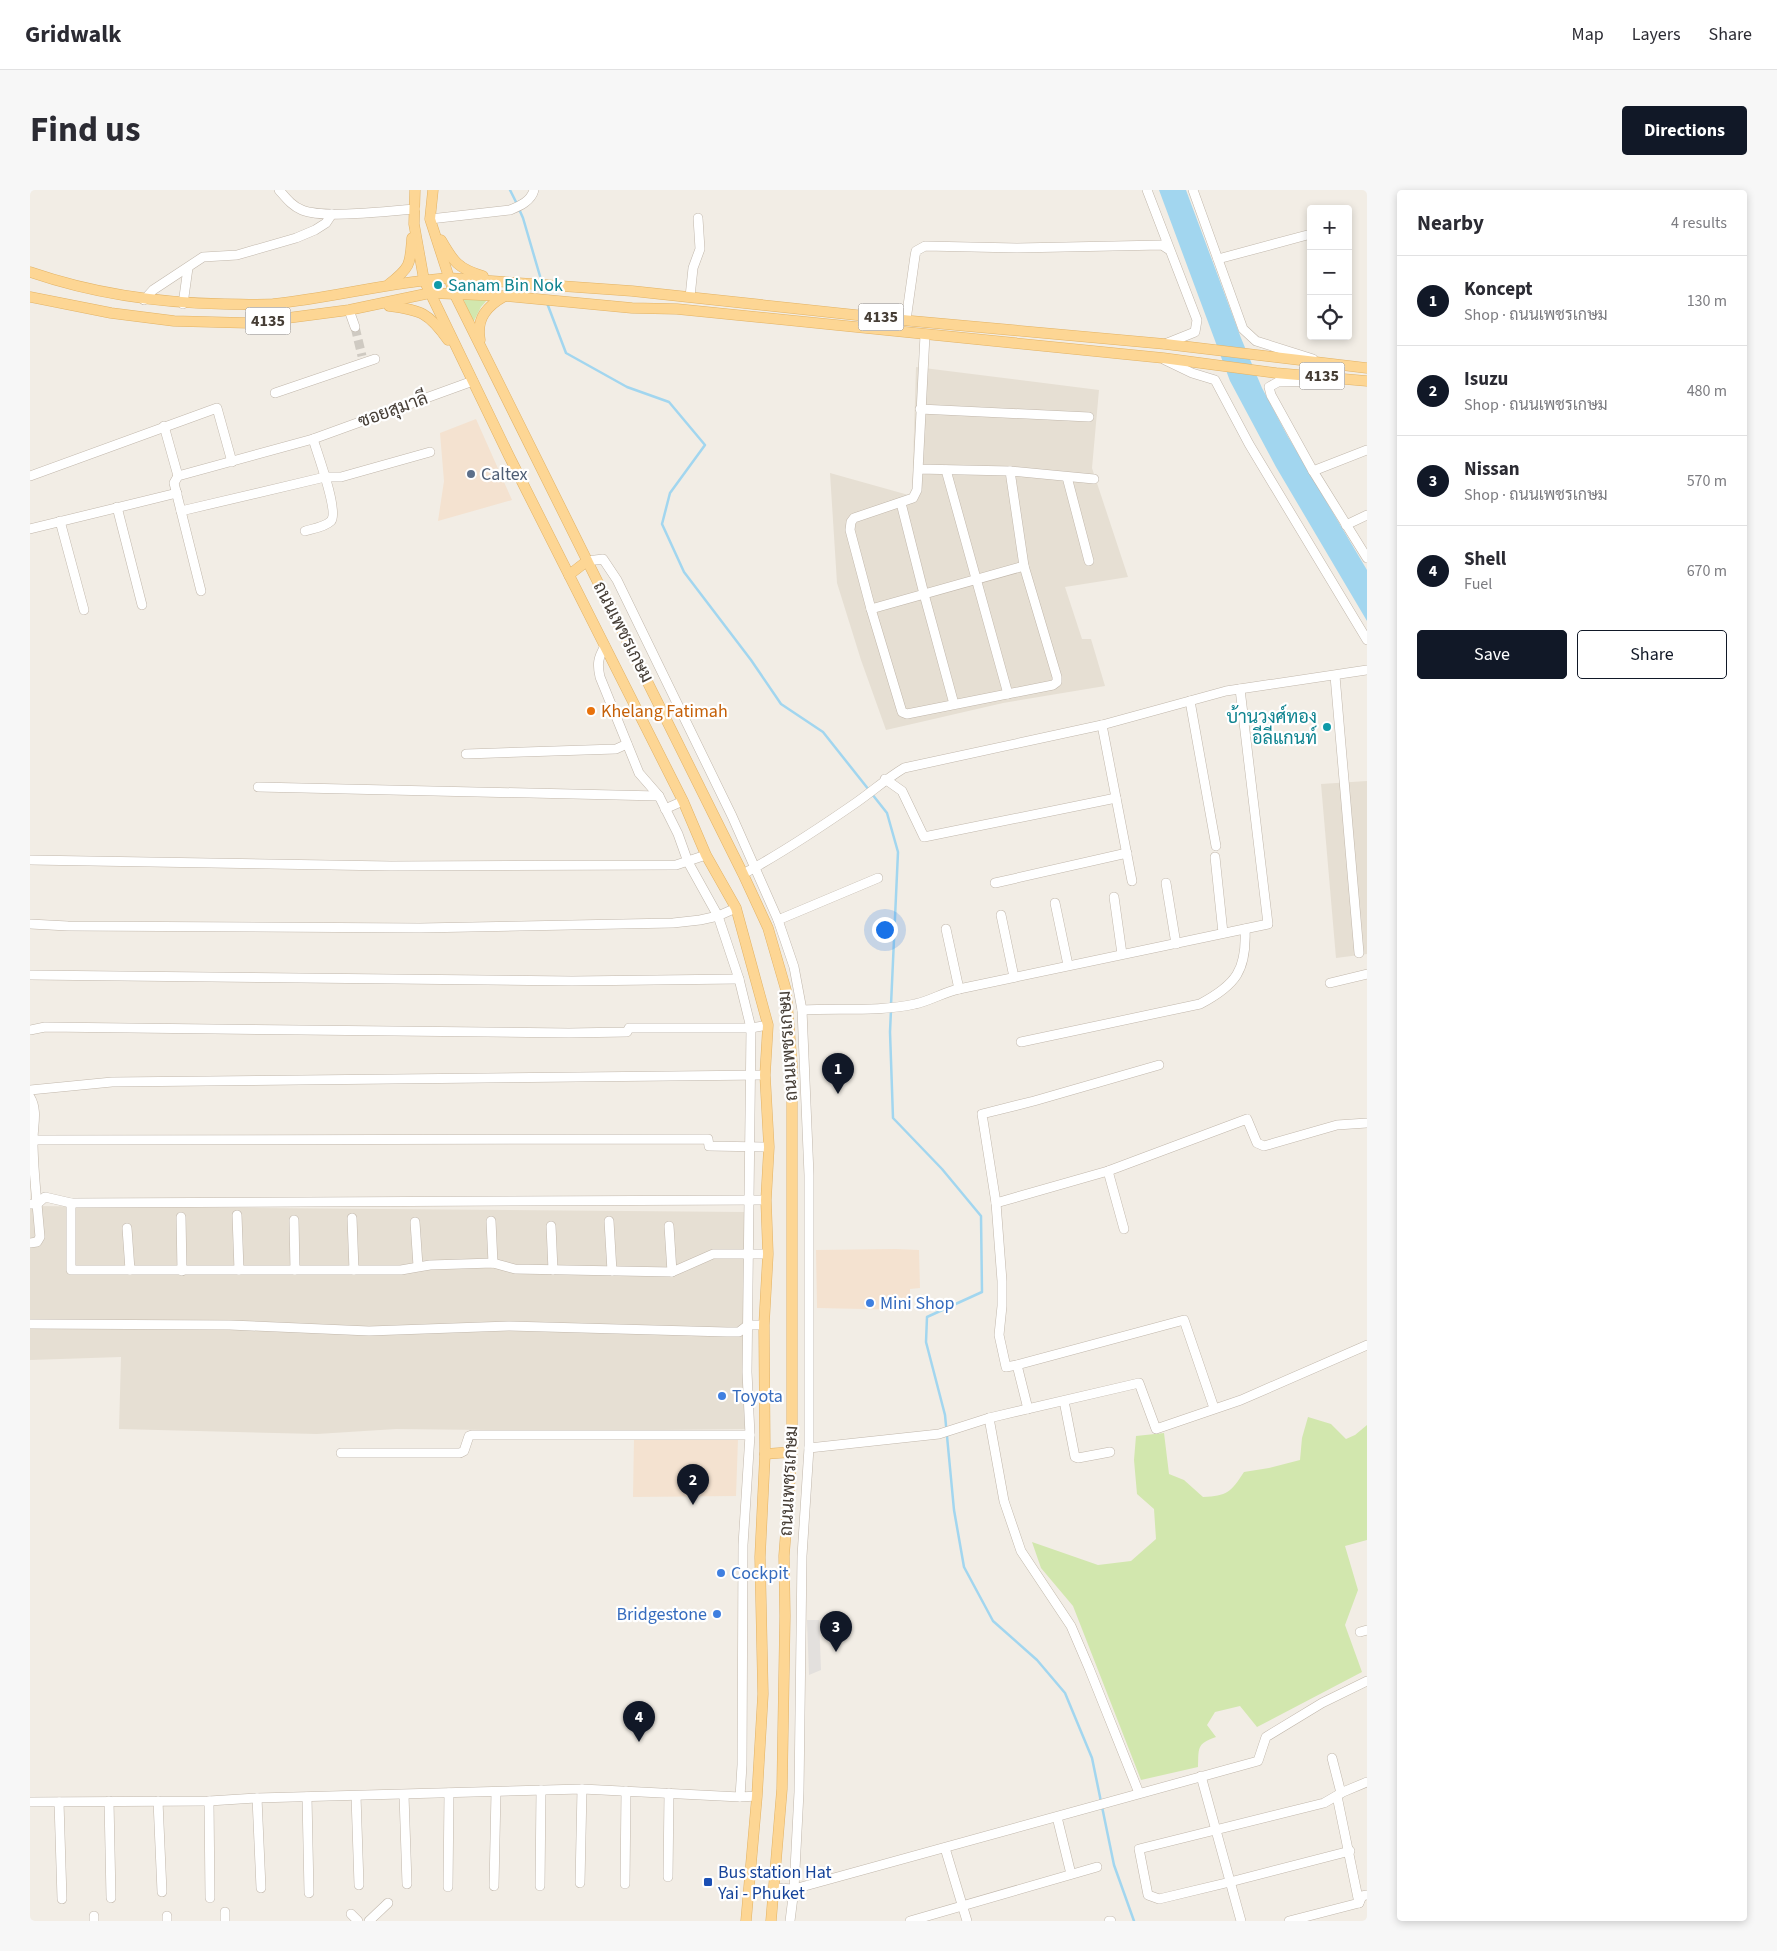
<!DOCTYPE html>
<meta charset="utf-8">
<style>
body{margin:0;font-family:"Source Sans 3",Sarabun,sans-serif;background:#f7f7f7;color:#2b2b33}
.controls{position:absolute;right:15px;top:15px;display:grid;overflow:hidden;border-radius:5px;box-shadow:0 2px 8px #0003}
.controls button{width:45px;height:45px;display:grid;place-items:center;padding:0;border:0;border-bottom:1px solid #e1e1e2;background:#fff;color:#2b2b33;font:25px sans-serif}
.you{position:absolute;left:854px;top:739px;width:18px;height:18px;margin:-12px;border:4px solid #fff;border-radius:50%;background:#1a73e8;box-shadow:0 0 0 8px #1a73e833}
.badge{display:grid;place-items:center;width:32px;height:32px;border-radius:50%;background:#111827;color:#fff;font-size:16px;font-weight:700}
.pin{position:absolute;translate:-50% -41px;filter:drop-shadow(0 1px 2px #0008)}
.pin::after{content:'';position:absolute;top:26px;width:18px;height:15px;background:inherit;clip-path:polygon(0 0,100% 0,50% 100%)}
.list{margin:0;padding:0;list-style:none}
h2{display:flex;justify-content:space-between;align-items:center;height:65px;margin:0;padding:0 20px;font-size:21px}
h2 small{font-size:16px;font-weight:400;color:#7c7c81}
.list li{display:grid;grid-template-columns:32px 1fr auto;gap:15px;align-items:center;box-sizing:border-box;height:90px;padding:0 20px;border-top:1px solid #e1e1e2}
.list b{display:block;font-size:19px;white-space:nowrap}
.list p{margin:0;font-size:16px;white-space:nowrap;color:#7c7c81}
.list em{font-size:16px;font-style:normal;color:#7c7c81}
.actions{display:flex;gap:10px;padding:15px 20px}
.actions a{flex:1;padding:11px 0;border:1px solid #111827;border-radius:5px;text-align:center;font-size:18px;color:#111827}
.actions .main{background:#111827;color:#fff}
.icon{flex:none;width:28px;height:28px;fill:none;stroke:currentColor;stroke-width:2;stroke-linecap:round;stroke-linejoin:round}
.map{position:relative;flex:none;width:1337px;height:1731px;overflow:hidden;border-radius:5px}
header{display:flex;align-items:center;gap:30px;box-sizing:border-box;height:70px;padding:0 25px;background:#fff;border-bottom:1px solid #e1e1e2}
header strong{font-size:24px}
nav{display:flex;gap:28px;margin-inline-start:auto;font-size:18px}
.intro{display:flex;align-items:center;justify-content:space-between;box-sizing:border-box;height:120px;padding:0 30px}
h1{margin:0;font-size:35px}
.button{padding:12px 22px;border-radius:5px;background:#111827;color:#fff;font-size:18px;font-weight:700}
main{display:flex;gap:30px;padding:0 30px}
aside{flex:1;background:#fff;border-radius:5px;box-shadow:0 2px 8px #0003}
.map>svg:first-child{display:block}
.residential{fill:#e6dfd3}
.commercial{fill:#f4e2d0}
.green{fill:#d2e7ae}
.parking{fill:#e3e0dd}
.water{fill:#a2d6ef}
.lines{fill:none;stroke-linecap:round;stroke-linejoin:round}
.stream{stroke:#a2d6ef;stroke-width:2.5}
.minor-tunnel{stroke:#cfcac2;stroke-width:9;stroke-dasharray:9 4.5;stroke-linecap:butt}
.minor-casing{stroke:#c1b7ab;stroke-width:10}
.major-casing{stroke:#e2b264;stroke-width:11}
.minor{stroke:#fff;stroke-width:9}
.major{stroke:#fdd694;stroke-width:10}
.culture-dot{fill:#0f9aa8;stroke:#fff;stroke-width:2}
.service-dot{fill:#5c6f8a;stroke:#fff;stroke-width:2}
.food-dot{fill:#e8710a;stroke:#fff;stroke-width:2}
.shop-dot{fill:#3f7fe0;stroke:#fff;stroke-width:2}
.transit-dot{fill:#1a4fb4;stroke:#fff;stroke-width:2}
.labels{text-anchor:middle;dominant-baseline:central;stroke-width:4.5;stroke-linejoin:round;paint-order:stroke}
.shield{fill:#fff;stroke:#7d7772;stroke-width:1}
.shield-label{font-size:16px;font-weight:bold;fill:#453d35}
.culture-label{font-size:18px;fill:#0d838f;stroke:#fff;text-anchor:start}
.street-label{font-size:18px;fill:#453d35;stroke:#fff}
.service-label{font-size:18px;fill:#4e5e75;stroke:#fff;text-anchor:start}
.food-label{font-size:18px;fill:#c56008;stroke:#fff;text-anchor:start}
.shop-label{font-size:18px;fill:#366cbe;stroke:#fff;text-anchor:start}
.transit-label{font-size:18px;fill:#164399;stroke:#fff;text-anchor:start}
</style>
<header>
<strong>Gridwalk</strong>
<nav><a>Map</a><a>Layers</a><a>Share</a></nav>
</header>
<div class="intro"><h1>Find us</h1><a class="button">Directions</a></div>
<main>
<div class="map">
<svg width="1337" height="1731" viewBox="0 0 1337 1731">
<rect width="100%" height="100%" fill="#f2ede5"/>
<g class="residential">
<polygon points="886,177 1069,200 1062,278 1098,387 1035,397 1052,449 1061,449 1075,496 973,513 856,540 831,470 807,393 800,283 882,306"/>
<polygon points="1337,591 1337,764 1306,768 1291,594"/>
<polygon points="0,1016 714,1022 720,1239 546,1241 366,1239 287,1244 89,1239 91,1167 0,1170"/>
</g>
<g class="commercial">
<polygon points="446,229 482,310 408,331 414,291 410,243"/>
<polygon points="865,1059 889,1060 890,1098 880,1099 880,1120 787,1118 786,1060"/>
<polygon points="604,1248 708,1249 706,1306 603,1307"/>
</g>
<g class="green">
<polygon points="433,108 457,110 451,117 443,133"/>
<path d="M 1278,1227 L 1301,1234 L 1316,1249 L 1325,1245 L 1337,1235 L 1337,1350 L 1315,1356 L 1328,1400 L 1315,1435 L 1332,1482 L 1227,1537 L 1210,1516 L 1185,1522 L 1177,1535 L 1186,1547 C 1166,1554 1169,1558 1168,1577 L 1111,1590 L 1043,1416 L 1011,1378 L 1002,1352 L 1068,1375 L 1101,1371 L 1126,1349 L 1124,1319 L 1107,1304 L 1104,1270 L 1106,1246 L 1134,1243 L 1139,1284 L 1154,1290 L 1173,1307 C 1197,1306 1201,1302 1214,1282 L 1239,1278 L 1270,1270 L 1272,1248 Z"/>
</g>
<polygon class="parking" points="777,1430 789,1430 791,1480 779,1485"/>
<polygon class="water" points="1129,0 1156,0 1211,148 1232,198 1257,245 1337,380 1337,431 1246,277 1200,191"/>
<g class="lines">
<g class="stream">
<polyline points="480,0 487,14"/>
<polyline points="489,19 493,28 512,93"/>
<polyline points="517,113 536,163 597,197 639,212 675,255 640,303 632,334 654,382 721,470 751,514 793,542 839,600"/>
<polyline points="842,604 857,623 868,662 861,815"/>
<polyline points="861,820 860,842 863,928 912,979 951,1026 952,1102 897,1127 896,1152 915,1225 924,1320 934,1377 963,1431 1007,1470 1035,1503 1062,1568 1084,1675 1104,1731"/>
</g>
<polyline class="minor-tunnel" points="325,137 332,166"/>
<g class="minor-casing">
<g id="minor">
<path d="M 249,0 C 256,8 262,16 272,20 C 294,29 359,21 385,19"/>
<polyline points="1117,0 1167,130 1165,142 1135,154"/>
<polyline points="1163,0 1213,139 1226,151 1283,169"/>
<path d="M 400,29 L 480,20 C 490,16 501,11 504,0"/>
<polyline points="1188,69 1281,44"/>
<polyline points="660,107 663,78 670,59 668,28"/>
<polyline points="114,110 123,100 173,67 207,65 266,48 285,40 296,33 302,24"/>
<polyline points="153,114 158,78"/>
<polyline points="319,120 325,137"/>
<polyline points="876,130 885,66 886,61 895,56 987,58 1132,55 1138,59"/>
<polyline points="1135,170 1162,183 1185,190 1219,254 1337,450"/>
<polyline points="1293,191 1248,192 1239,197 1241,205 1283,281 1337,368"/>
<polyline points="245,203 345,169"/>
<polyline points="890,219 1059,227"/>
<polyline points="134,236 148,286"/>
<polyline points="888,279 980,281 994,376 1027,487 1027,492 1023,495 877,524 872,522 841,419 820,340 821,332 824,328 883,308 887,300 895,145"/>
<polyline points="916,280 978,504"/>
<polyline points="980,281 1064,289"/>
<polyline points="1283,281 1337,260"/>
<polyline points="0,286 187,218 202,272"/>
<polyline points="1037,287 1059,371"/>
<polyline points="871,313 894,404 924,514"/>
<polyline points="87,317 112,415"/>
<polyline points="151,321 295,287 311,287 400,262"/>
<polyline points="30,331 54,420"/>
<polyline points="1316,335 1337,325"/>
<polyline points="0,339 147,303"/>
<path d="M 275,341 C 282,339 295,337 301,331 C 309,322 287,262 283,249"/>
<polyline points="557,371 573,369 587,390 702,626 748,730 764,777 772,820 779,985 779,1258 772,1366 769,1602 764,1699 760,1731"/>
<polyline points="171,401 144,293 148,286 283,249 443,191"/>
<polyline points="841,419 994,376"/>
<path d="M 575,456 C 568,468 567,474 570,487 L 609,583 L 629,606 L 648,644 L 658,672 L 688,726 L 709,789 L 721,838 L 717,1182 L 720,1245 L 713,1355 L 712,1575 L 710,1607 L 727,1606"/>
<polyline points="1305,486 1329,763"/>
<polyline points="1160,511 1186,656"/>
<polyline points="1072,535 1102,691"/>
<polyline points="436,564 586,559 597,554"/>
<polyline points="855,589 872,601 894,647 1086,608"/>
<polyline points="228,597 629,606"/>
<polyline points="635,619 653,611"/>
<polyline points="1185,667 1193,743"/>
<polyline points="0,670 361,676 646,675 676,665"/>
<path d="M 713,684 C 752,663 791,637 827,612 C 844,600 856,589 874,578 L 1072,535 L 1196,501 L 1337,480"/>
<polyline points="965,693 1097,663"/>
<polyline points="1136,693 1146,754"/>
<polyline points="1084,707 1092,764"/>
<polyline points="1025,713 1038,775"/>
<polyline points="971,725 984,787"/>
<polyline points="748,730 848,688"/>
<polyline points="0,734 38,736 390,738 643,733 670,730 688,726 706,718"/>
<polyline points="916,739 929,799"/>
<polyline points="0,785 542,791 709,789"/>
<polyline points="1300,793 1337,784"/>
<path d="M 772,820 C 808,818 850,822 885,814 C 900,811 914,802 929,799 L 1238,734 L 1210,499"/>
<polyline points="0,840 15,837 539,843 597,842 599,838 721,838 738,835"/>
<path d="M 991,852 L 1170,814 C 1206,795 1217,780 1215,739"/>
<polyline points="0,900 82,892 735,885"/>
<path d="M 0,907 C 8,920 3,936 3,950 C 3,971 5,993 7,1014 L 15,1007 L 41,1013 L 736,1010"/>
<polyline points="3,950 678,949 679,956 739,957"/>
<polyline points="1078,981 1094,1039"/>
<polyline points="41,1013 41,1080 371,1080 400,1075 463,1073 485,1079 642,1082 683,1064 738,1064"/>
<polyline points="966,1013 1078,981 1217,929 1227,953 1234,956 1307,935 1337,933"/>
<polyline points="0,1014 7,1014 10,1047 7,1052 0,1053"/>
<polyline points="207,1025 209,1080"/>
<polyline points="151,1027 152,1081"/>
<polyline points="322,1028 324,1080"/>
<polyline points="264,1030 265,1080"/>
<polyline points="461,1031 463,1073"/>
<polyline points="579,1031 582,1081"/>
<polyline points="385,1032 388,1076"/>
<polyline points="521,1036 523,1080"/>
<polyline points="639,1036 642,1082"/>
<polyline points="97,1038 100,1080"/>
<polyline points="0,1134 200,1135 339,1141 479,1136 697,1142 709,1142 718,1135 734,1135"/>
<polyline points="987,1175 1154,1130 1184,1218"/>
<polyline points="1034,1211 1045,1267 1048,1268 1080,1262"/>
<polyline points="998,1219 987,1175 976,1177 969,1145 972,1116 972,1091 966,1013 952,924 1004,911 1129,875"/>
<polyline points="959,1228 974,1311 991,1361 1041,1436 1059,1478 1109,1603"/>
<polyline points="779,1258 909,1244 959,1228 1109,1193 1126,1239 1211,1210 1337,1155"/>
<polyline points="311,1263 430,1263 434,1261 439,1246 442,1245 720,1245"/>
<polyline points="1330,1442 1337,1440"/>
<polyline points="1302,1568 1311,1603"/>
<polyline points="1171,1586 1211,1731"/>
<polyline points="374,1605 377,1694"/>
<polyline points="326,1606 329,1695"/>
<polyline points="1307,1606 1329,1713"/>
<polyline points="277,1607 279,1703"/>
<polyline points="227,1608 231,1698"/>
<polyline points="79,1611 81,1708"/>
<polyline points="128,1611 132,1702"/>
<polyline points="179,1611 180,1708"/>
<polyline points="0,1612 179,1611 227,1608 552,1599 710,1607"/>
<polyline points="29,1612 32,1709"/>
<polyline points="1027,1627 1041,1684"/>
<polyline points="915,1658 937,1731"/>
<polyline points="1320,1661 1200,1692 1129,1709 1118,1705 1109,1659 1294,1613 1313,1602 1337,1592"/>
<polyline points="638,1687 639,1603"/>
<polyline points="550,1693 552,1599"/>
<polyline points="595,1694 596,1601"/>
<polyline points="464,1696 466,1602"/>
<polyline points="510,1696 511,1600"/>
<polyline points="418,1697 419,1603"/>
<polyline points="744,1698 764,1699 1228,1571 1236,1547 1292,1513 1337,1491"/>
<polyline points="321,1724 328,1731"/>
<polyline points="64,1731 64,1726"/>
<polyline points="137,1731 137,1726"/>
<polyline points="195,1731 195,1722"/>
<polyline points="339,1731 358,1713"/>
<polyline points="880,1731 1067,1677"/>
<polyline points="1079,1731 1081,1731"/>
<polyline points="1259,1731 1329,1713 1332,1706 1337,1705"/>
</g>
</g>
<g class="major-casing">
<g id="major">
<polyline points="385,0 384,34 394,90 479,266 653,611 676,665 706,718 738,835 735,885 739,957 736,1010 738,1064 734,1135 735,1264 730,1367 733,1504 727,1606 716,1731"/>
<polyline points="403,0 400,29 424,103 713,684 738,738 756,800 762,874 762,1262 754,1366 755,1426 752,1599 741,1731"/>
<path d="M 411,50 C 423,71 428,79 453,86"/>
<path d="M 0,82 C 64,104 127,113 194,114 C 210,114 227,115 243,114 C 302,108 360,92 419,88 L 602,101 L 882,131 L 1135,154 L 1337,178"/>
<path d="M 359,94 C 381,77 380,74 382,48"/>
<polyline points="0,107 81,123 144,131 219,133 319,120 400,103 475,106 602,118 647,119 1133,168 1246,183 1337,191"/>
<path d="M 359,116 C 391,120 399,123 418,150"/>
<path d="M 450,150 C 446,128 457,116 475,106"/>
<polyline points="539,385 557,371"/>
<polyline points="735,1264 762,1262"/>
</g>
</g>
<use href="#minor" class="minor"/>
<use href="#major" class="major"/>
</g>
<g class="culture-dot">
<circle cx="408" cy="95" r="5"/>
<circle cx="1297" cy="537" r="5"/>
</g>
<circle class="service-dot" cx="441" cy="284" r="5"/>
<circle class="food-dot" cx="561" cy="521" r="5"/>
<g class="shop-dot">
<circle cx="840" cy="1113" r="5"/>
<circle cx="692" cy="1206" r="5"/>
<circle cx="691" cy="1383" r="5"/>
<circle cx="687" cy="1424" r="5"/>
</g>
<rect class="transit-dot" x="673" y="1687" width="10" height="10" rx="2.5"/>
<g class="labels">
<g class="shield">
<rect x="828.5" y="113.5" width="45" height="27" rx="4"/>
<rect x="215.5" y="117.5" width="45" height="27" rx="4"/>
<rect x="1269.5" y="172.5" width="45" height="27" rx="4"/>
</g>
<g class="shield-label">
<text x="851" y="127">4135</text>
<text x="238" y="131">4135</text>
<text x="1292" y="186">4135</text>
</g>
<g class="culture-label">
<text x="418" y="95">Sanam Bin Nok</text>
<text x="1287" y="527" text-anchor="end">บ้านวงศ์ทอง<tspan x="1287" dy="21">อีลีแกนท์</tspan></text>
</g>
<g class="street-label">
<text transform="translate(363 220) rotate(-20)">ซอยสุมาลี</text>
<text transform="translate(593 442) rotate(63)">ถนนเพชรเกษม</text>
<text transform="translate(758 856) rotate(-94)">ถนนเพชรเกษม</text>
<text transform="translate(759 1291) rotate(-87)">ถนนเพชรเกษม</text>
</g>
<g class="service-label">
<text x="451" y="284">Caltex</text>
</g>
<g class="food-label">
<text x="571" y="521">Khelang Fatimah</text>
</g>
<g class="shop-label">
<text x="850" y="1113">Mini Shop</text>
<text x="702" y="1206">Toyota</text>
<text x="701" y="1383">Cockpit</text>
<text x="677" y="1424" text-anchor="end">Bridgestone</text>
</g>
<g class="transit-label">
<text x="688" y="1682">Bus station Hat<tspan x="688" dy="21">Yai - Phuket</tspan></text>
</g>
</g>
</svg>
<div class="controls">
<button>+</button>
<button>−</button>
<button><svg class="icon" aria-label="locate" viewBox="0 0 24 24"><circle cx="12" cy="12" r="6"/><path d="M12 2v4M12 18v4M2 12h4M18 12h4"/></svg></button>
</div>
<div class="you"></div>
<div class="pin badge" style="left:808px;top:904px">1</div>
<div class="pin badge" style="left:663px;top:1315px">2</div>
<div class="pin badge" style="left:806px;top:1462px">3</div>
<div class="pin badge" style="left:609px;top:1552px">4</div>
</div>
<aside>
<h2>Nearby<small>4 results</small></h2>
<ul class="list">
<li><span class="badge">1</span><div><b>Koncept</b><p>Shop · ถนนเพชรเกษม</p></div><em>130 m</em></li>
<li><span class="badge">2</span><div><b>Isuzu</b><p>Shop · ถนนเพชรเกษม</p></div><em>480 m</em></li>
<li><span class="badge">3</span><div><b>Nissan</b><p>Shop · ถนนเพชรเกษม</p></div><em>570 m</em></li>
<li><span class="badge">4</span><div><b>Shell</b><p>Fuel</p></div><em>670 m</em></li>
</ul>
<div class="actions"><a class="main">Save</a><a>Share</a></div>
</aside>
</main>
